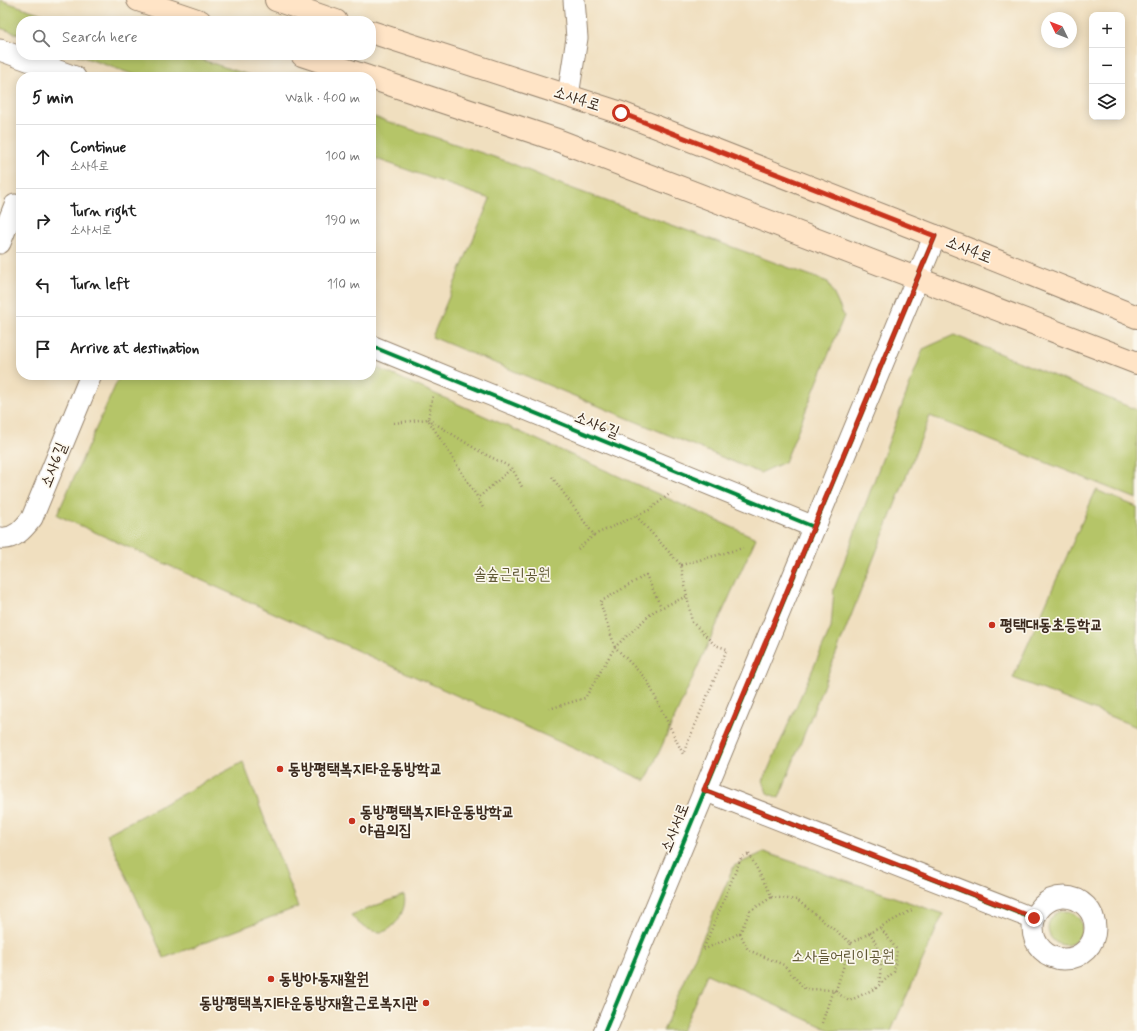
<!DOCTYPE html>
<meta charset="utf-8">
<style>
body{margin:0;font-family:Mynerve,"Poor Story",sans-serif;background:#f6f6f6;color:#222}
.controls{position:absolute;right:12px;top:12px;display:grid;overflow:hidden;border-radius:8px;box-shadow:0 2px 10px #0003}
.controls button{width:36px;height:36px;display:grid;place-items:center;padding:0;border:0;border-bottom:1px solid #e0e0e0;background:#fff;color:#222;font:20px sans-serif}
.compass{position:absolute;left:1041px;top:12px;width:36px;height:36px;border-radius:50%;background:#fff;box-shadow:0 2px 10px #0003;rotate:313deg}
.stop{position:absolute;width:12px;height:12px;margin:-9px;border:3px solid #c8321e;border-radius:50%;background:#fff}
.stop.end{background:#c8321e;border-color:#fff;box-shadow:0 1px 4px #0008}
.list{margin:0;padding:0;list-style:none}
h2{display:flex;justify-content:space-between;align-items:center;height:52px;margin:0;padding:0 16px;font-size:17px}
h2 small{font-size:13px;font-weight:400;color:#767676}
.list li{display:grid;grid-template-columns:26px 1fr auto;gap:12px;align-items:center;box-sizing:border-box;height:64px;padding:0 16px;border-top:1px solid #e0e0e0}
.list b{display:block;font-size:15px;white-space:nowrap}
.list p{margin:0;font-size:13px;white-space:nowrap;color:#767676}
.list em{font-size:13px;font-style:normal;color:#767676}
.icon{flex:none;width:22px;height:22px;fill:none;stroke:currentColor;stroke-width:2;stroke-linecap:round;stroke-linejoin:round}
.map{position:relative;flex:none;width:1137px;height:1031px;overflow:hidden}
.search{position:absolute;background:#fff;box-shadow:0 2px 10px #0003;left:16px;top:16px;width:360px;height:44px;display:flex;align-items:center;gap:10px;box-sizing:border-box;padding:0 14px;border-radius:16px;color:#767676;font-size:15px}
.panel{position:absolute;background:#fff;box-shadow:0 2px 10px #0003;left:16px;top:72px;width:360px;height:308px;border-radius:16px}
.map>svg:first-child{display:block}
.green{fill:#b5c568;stroke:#787843}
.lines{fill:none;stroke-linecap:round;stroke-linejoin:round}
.minor-casing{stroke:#96846e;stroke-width:23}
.tertiary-casing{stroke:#96846e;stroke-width:24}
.secondary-casing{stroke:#96846e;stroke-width:24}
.path{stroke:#96846e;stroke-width:2.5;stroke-dasharray:1 3;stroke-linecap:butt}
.minor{stroke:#fff;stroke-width:21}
.tertiary{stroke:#fff;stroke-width:22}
.secondary{stroke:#ffe4c6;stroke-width:22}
.cycleway-casing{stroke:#fbf7ec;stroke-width:6}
.cycleway{stroke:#00873e;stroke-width:4}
.route{stroke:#c8321e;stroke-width:5}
.poi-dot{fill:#c8321e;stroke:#fbf7ec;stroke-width:1.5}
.labels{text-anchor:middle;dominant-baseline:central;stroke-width:3.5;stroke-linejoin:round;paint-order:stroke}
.street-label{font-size:16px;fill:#3b2a1e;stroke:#fbf7ec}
.park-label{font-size:16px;fill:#605834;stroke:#fbf7ec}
.poi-label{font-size:16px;font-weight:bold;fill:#3b2a1e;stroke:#fbf7ec;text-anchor:start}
</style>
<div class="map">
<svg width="1137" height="1031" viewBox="0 0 1137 1031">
<rect width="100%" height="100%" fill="#fbf7ec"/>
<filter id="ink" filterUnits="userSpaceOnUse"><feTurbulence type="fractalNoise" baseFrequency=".025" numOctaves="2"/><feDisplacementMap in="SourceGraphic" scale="8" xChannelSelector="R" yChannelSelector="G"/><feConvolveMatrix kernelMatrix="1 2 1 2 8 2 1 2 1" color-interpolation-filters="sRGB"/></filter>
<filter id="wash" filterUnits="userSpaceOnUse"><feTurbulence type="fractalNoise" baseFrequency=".012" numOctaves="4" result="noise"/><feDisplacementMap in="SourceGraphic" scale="16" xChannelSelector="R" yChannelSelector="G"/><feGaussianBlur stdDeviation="0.9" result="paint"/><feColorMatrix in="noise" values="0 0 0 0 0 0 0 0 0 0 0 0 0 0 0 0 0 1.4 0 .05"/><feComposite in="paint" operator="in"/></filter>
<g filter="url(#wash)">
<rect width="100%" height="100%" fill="#f0dfbf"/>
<g class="green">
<polygon points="0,0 63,21 21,21 21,35 0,28"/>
<polygon points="77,55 187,55 255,77 141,77"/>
<polygon points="371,116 506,161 565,186 828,282 844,316 785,462 760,473 432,337 490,199 371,157"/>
<polygon points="954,335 1137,410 1137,499 930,416 779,798 767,793 763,781 831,628 834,589 923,349"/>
<polygon points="371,365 756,538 646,781 57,515 120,375 371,375"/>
<polygon points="1096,490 1137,507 1137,727 1013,678"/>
<polygon points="243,762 298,907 164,958 107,834"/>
<polygon points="764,852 943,914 891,1031 832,1031 707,974 682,1031 663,1031 734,866"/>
<path d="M 404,895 C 408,907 395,932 380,932 C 367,931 358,924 351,915 Z"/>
<circle cx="1065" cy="928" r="17"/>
</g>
</g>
<g filter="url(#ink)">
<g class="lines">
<g class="minor-casing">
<g id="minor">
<polyline points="0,50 75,77"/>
<polyline points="568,96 577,38 574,0"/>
<polyline points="0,243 15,205"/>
<polyline points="371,346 814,527"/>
<path d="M 0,538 C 15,540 24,528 32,518 L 91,375"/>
<polyline points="704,790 1034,919"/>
<circle cx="1064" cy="928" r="31"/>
</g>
</g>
<g class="tertiary-casing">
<polyline id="tertiary" points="605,1031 935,236"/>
</g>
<g class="secondary-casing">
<g id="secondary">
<polyline points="138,0 200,21"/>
<polyline points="276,0 336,21"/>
<polyline points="371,32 621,113 935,236 1137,317"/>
<polyline points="302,55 368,77"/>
<polyline points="371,78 557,140 1137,363"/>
</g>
</g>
<g class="path">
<polyline points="428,419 479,451 512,468 478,498 484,510"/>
<polyline points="429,421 478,498"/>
<polyline points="394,423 428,419 433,395"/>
<polyline points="512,468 522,487"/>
<polyline points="552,477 594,535 578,549"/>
<polyline points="636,516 681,565 692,622 715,645 727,649 683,754 647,680 615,647 600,602 646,575 661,607"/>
<polyline points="594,535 649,510 671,493"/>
<polyline points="681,565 743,548"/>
<polyline points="549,709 585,698 615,647 654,611 687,596"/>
<polygon points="749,854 772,897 797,900 851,943 836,990 805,989 784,965 748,950 740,933 703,950 741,858"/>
<polyline points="870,932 882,957 879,985"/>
<polyline points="740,933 750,911 772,897"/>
<polyline points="851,943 914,909"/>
<polyline points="822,1023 833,990 849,1001 876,988 894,972 897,950 880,927"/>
</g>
<use href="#minor" class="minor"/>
<use href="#tertiary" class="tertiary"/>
<use href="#secondary" class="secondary"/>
<g class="cycleway-casing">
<g id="cycleway">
<polyline points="371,346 814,527"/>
<polyline points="704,790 1034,919"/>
<polyline points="605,1031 935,236"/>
</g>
</g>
<use href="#cycleway" class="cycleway"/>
</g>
</g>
<g class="lines" filter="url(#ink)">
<polyline class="route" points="621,113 935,236 704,790 1034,918"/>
</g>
<g class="poi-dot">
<circle cx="992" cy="625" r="4"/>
<circle cx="280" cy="769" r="4"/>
<circle cx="352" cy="821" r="4"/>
<circle cx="271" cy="979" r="4"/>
<circle cx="426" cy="1003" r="4"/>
</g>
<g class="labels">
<g class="street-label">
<text transform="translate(577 99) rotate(18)">소사4로</text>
<text transform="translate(969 250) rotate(22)">소사4로</text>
<text transform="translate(597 425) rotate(22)">소사6길</text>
<text transform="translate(54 465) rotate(-68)">소사6길</text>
<text transform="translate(675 828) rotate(-68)">소사서로</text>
</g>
<g class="park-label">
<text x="512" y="574">솔숲근린공원</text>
<text x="843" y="956">소사들어린이공원</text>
</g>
<g class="poi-label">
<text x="1000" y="625">평택대동초등학교</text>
<text x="288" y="769">동방평택복지타운동방학교</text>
<text x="360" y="812">동방평택복지타운동방학교<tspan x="360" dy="18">야곱의집</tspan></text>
<text x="279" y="979">동방아동재활원</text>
<text x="418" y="1003" text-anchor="end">동방평택복지타운동방재활근로복지관</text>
</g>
</g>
</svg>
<div class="controls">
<button>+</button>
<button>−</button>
<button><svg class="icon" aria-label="layers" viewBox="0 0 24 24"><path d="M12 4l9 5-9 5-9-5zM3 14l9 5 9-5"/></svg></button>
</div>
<svg class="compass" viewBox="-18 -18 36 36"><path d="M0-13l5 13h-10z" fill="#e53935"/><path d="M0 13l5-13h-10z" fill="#767676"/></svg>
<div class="stop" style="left:621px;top:113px"></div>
<div class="stop end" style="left:1034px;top:918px"></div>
<div class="search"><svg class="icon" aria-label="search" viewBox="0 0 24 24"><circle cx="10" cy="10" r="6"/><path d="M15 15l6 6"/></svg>Search here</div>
<section class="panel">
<h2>5 min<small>Walk · 400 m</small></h2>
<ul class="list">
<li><svg class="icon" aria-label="ahead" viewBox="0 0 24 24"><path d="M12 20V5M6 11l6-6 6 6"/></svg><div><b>Continue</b><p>소사4로</p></div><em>100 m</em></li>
<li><svg class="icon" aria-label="right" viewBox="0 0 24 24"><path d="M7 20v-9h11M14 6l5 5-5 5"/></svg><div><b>Turn right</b><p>소사서로</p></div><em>190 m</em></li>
<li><svg class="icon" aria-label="left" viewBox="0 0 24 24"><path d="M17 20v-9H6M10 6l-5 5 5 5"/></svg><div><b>Turn left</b></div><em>110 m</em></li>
<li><svg class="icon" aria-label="arrive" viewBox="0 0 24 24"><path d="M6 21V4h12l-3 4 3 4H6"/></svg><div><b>Arrive at destination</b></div></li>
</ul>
</section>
</div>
